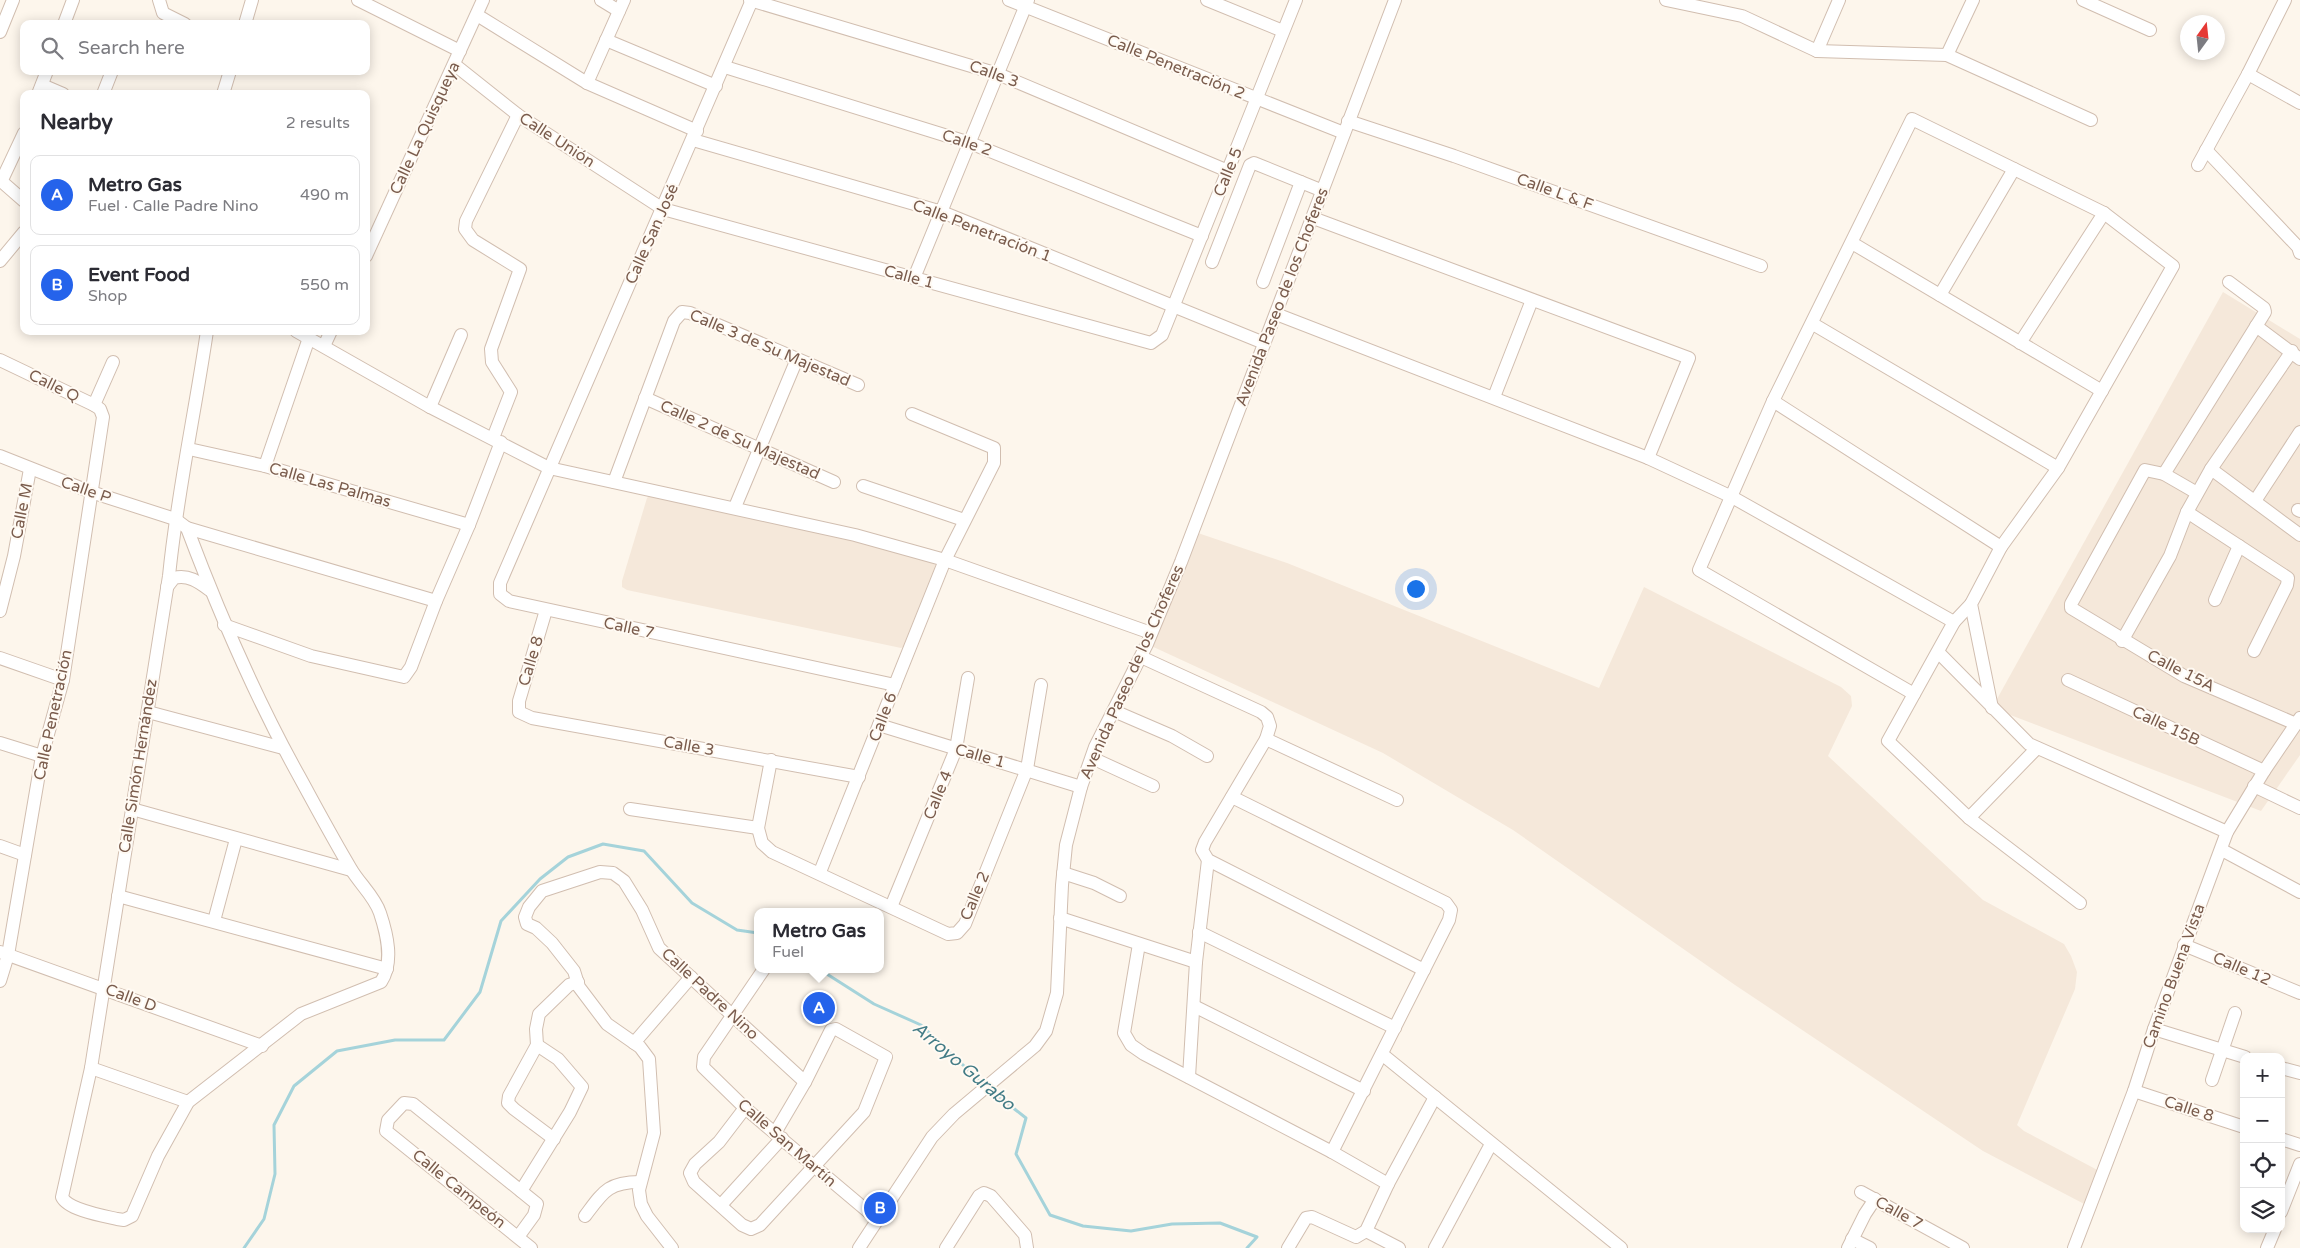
<!DOCTYPE html>
<meta charset="utf-8">
<style>
body{margin:0;font-family:"Varela Round",sans-serif;background:#f2f2f3;color:#2b2b33}
.controls{position:absolute;right:15px;bottom:15px;display:grid;overflow:hidden;border-radius:10px;box-shadow:0 2px 12px #0003}
.controls button{width:45px;height:45px;display:grid;place-items:center;padding:0;border:0;border-bottom:1px solid #e1e1e2;background:#fff;color:#2b2b33;font:25px sans-serif}
.compass{position:absolute;left:2180px;top:15px;width:45px;height:45px;border-radius:50%;background:#fff;box-shadow:0 2px 12px #0003;rotate:15deg}
.you{position:absolute;left:1415px;top:588px;width:18px;height:18px;margin:-12px;border:4px solid #fff;border-radius:50%;background:#1a73e8;box-shadow:0 0 0 8px #1a73e833}
.badge{display:grid;place-items:center;width:32px;height:32px;border-radius:50%;background:#2563eb;color:#fff;font-size:16px;font-weight:700}
.pin{position:absolute;translate:-50% -50%;border:2px solid #fff;box-shadow:0 1px 5px #0006}
.popup{position:absolute;left:754px;top:908px;width:130px;height:65px;box-sizing:border-box;display:grid;place-content:center;border-radius:10px;background:#fff;filter:drop-shadow(0 1px 4px #0005);font-size:16px;white-space:nowrap;color:#7c7c81}
.popup b{font-size:19px;color:#2b2b33}
.popup::after{content:'';position:absolute;left:50%;top:100%;margin-left:-10px;border:10px solid transparent;border-top-color:#fff}
.list{margin:0;padding:0;list-style:none}
h2{display:flex;justify-content:space-between;align-items:center;height:65px;margin:0;padding:0 20px;font-size:21px}
h2 small{font-size:16px;font-weight:400;color:#7c7c81}
.list li{display:grid;grid-template-columns:32px 1fr auto;gap:15px;align-items:center;box-sizing:border-box;height:80px;margin:0 10px 10px;padding:0 10px;border:1px solid #e1e1e2;border-radius:10px}
.list b{display:block;font-size:19px;white-space:nowrap}
.list p{margin:0;font-size:16px;white-space:nowrap;color:#7c7c81}
.list em{font-size:16px;font-style:normal;color:#7c7c81}
.icon{flex:none;width:28px;height:28px;fill:none;stroke:currentColor;stroke-width:2;stroke-linecap:round;stroke-linejoin:round}
.map{position:relative;flex:none;width:2300px;height:1248px;overflow:hidden}
.search{position:absolute;background:#fff;box-shadow:0 2px 12px #0003;left:20px;top:20px;width:350px;height:55px;display:flex;align-items:center;gap:12px;box-sizing:border-box;padding:0 18px;border-radius:10px;color:#7c7c81;font-size:19px}
.panel{position:absolute;background:#fff;box-shadow:0 2px 12px #0003;left:20px;top:90px;width:350px;height:245px;border-radius:10px}
.map>svg:first-child{display:block}
.residential{fill:#f5e8da}
.lines{fill:none;stroke-linecap:round;stroke-linejoin:round}
.stream{stroke:#a5d3da;stroke-width:3}
.minor-casing{stroke:#d1beb0;stroke-width:14}
.minor{stroke:#fff;stroke-width:12}
.labels{text-anchor:middle;dominant-baseline:central;stroke-width:4;stroke-linejoin:round;paint-order:stroke}
.street-label{font-size:16px;fill:#7a5c4d;stroke:#fffaf3}
.water-label{font-size:18px;font-style:italic;fill:#437c86;stroke:#fffaf3}
</style>
<div class="map">
<svg width="2300" height="1248" viewBox="0 0 2300 1248">
<rect width="100%" height="100%" fill="#fdf6ec"/>
<g class="residential">
<polygon points="2223,292 2300,339 2300,755 2261,811 1992,708"/>
<polygon points="651,494 819,529 934,563 937,569 905,646 901,648 627,590 622,587 622,581 647,498"/>
<polygon points="1192,531 1287,563 1599,688 1644,587 1841,687 1851,696 1852,706 1828,756 1983,900 2064,944 2071,956 2077,972 2075,989 2017,1125 2024,1131 2103,1173 2090,1207 1983,1151 1735,985 1513,830 1383,753 1147,644"/>
</g>
<g class="lines">
<g class="stream">
<polyline points="819,969 874,1004 921,1025 984,1085"/>
<polyline points="989,1089 1026,1118 1016,1154 1050,1215 1083,1226 1131,1231 1172,1224 1220,1223 1257,1237 1247,1248"/>
<polyline points="244,1248 264,1219 275,1174 274,1125 294,1086 337,1051 395,1040 444,1040 480,992 501,921 540,879 568,857 603,844 644,851 692,903 737,930 758,933"/>
</g>
<g class="minor-casing">
<g id="minor">
<polyline points="159,0 163,13 185,24"/>
<polyline points="358,0 460,51"/>
<polyline points="601,0 619,11"/>
<polyline points="750,0 998,74 1228,171"/>
<polyline points="752,0 500,583 500,594 509,601 895,685"/>
<polyline points="1009,0 1344,133"/>
<polyline points="1207,0 1283,31"/>
<polyline points="1666,0 1742,16 1817,51 1947,55 2091,120"/>
<polyline points="2083,0 2150,30"/>
<polyline points="477,15 587,83 697,131"/>
<polyline points="64,24 73,0"/>
<polyline points="245,24 252,0"/>
<polyline points="0,32 13,0"/>
<polyline points="606,40 716,86"/>
<polyline points="1817,51 1839,0"/>
<polyline points="1947,55 1973,0"/>
<polyline points="455,65 518,115 663,209 1151,343 1162,335 1296,0"/>
<polyline points="725,67 970,143 1202,236"/>
<polyline points="2248,74 2300,103"/>
<polyline points="587,83 624,0"/>
<polyline points="42,85 63,94"/>
<polyline points="38,94 47,71"/>
<polyline points="103,94 112,71"/>
<polyline points="223,94 230,71"/>
<polyline points="1348,121 1454,156 1761,266"/>
<polyline points="693,140 942,212 1264,343"/>
<polyline points="2206,150 2298,247 2300,253"/>
<polyline points="2198,165 2248,74 2285,0"/>
<polyline points="0,180 24,201"/>
<polyline points="1,182 24,133"/>
<polyline points="1313,218 1689,358 1648,458"/>
<polyline points="1852,243 2102,391"/>
<polyline points="366,256 483,0"/>
<polyline points="0,261 24,232"/>
<polyline points="1212,262 1250,165 1254,163 1323,191"/>
<polyline points="914,278 1028,0"/>
<polyline points="1263,282 1301,182"/>
<polyline points="1940,295 2014,169"/>
<polyline points="1276,314 1648,458 1732,497 1954,622"/>
<polyline points="1813,324 2058,468"/>
<polyline points="2256,326 2300,359"/>
<polyline points="296,331 430,407 549,468 855,535 945,560 1151,633"/>
<polyline points="2020,343 2104,213"/>
<polyline points="324,346 331,331"/>
<polyline points="0,360 94,405 100,409 103,417 63,680 42,756 8,955 0,981"/>
<polyline points="1494,397 1532,300"/>
<polyline points="645,398 834,482"/>
<polyline points="1773,401 2001,547"/>
<polyline points="94,405 113,362"/>
<polyline points="430,407 461,335"/>
<polyline points="493,438 511,392 492,362 491,349 520,269 473,240 465,229 466,221 518,115"/>
<polyline points="189,449 265,466 469,525"/>
<polyline points="0,456 91,492 175,519 187,528 436,601"/>
<polyline points="265,466 309,338"/>
<polyline points="2211,469 2300,535"/>
<polyline points="2164,474 2265,312 2264,308 2229,282"/>
<polyline points="614,482 674,321 682,312 690,313 858,385"/>
<polyline points="863,486 964,520"/>
<polyline points="2197,493 2164,474 2145,470 2071,604 2071,608 2184,676 2296,724"/>
<polyline points="2255,501 2300,432"/>
<polyline points="735,507 797,359"/>
<polyline points="2298,510 2300,511"/>
<polyline points="2187,512 2288,578 2287,585 2254,651"/>
<path d="M 187,528 C 219,613 255,697 299,776 C 316,807 333,839 351,869 C 359,883 375,897 380,913 C 387,934 394,962 381,982 L 301,1014 L 188,1102 L 158,1156 L 132,1216 L 124,1220 L 117,1219 C 104,1216 68,1210 62,1197 L 91,1068 L 169,576 C 177,494 195,413 207,331"/>
<path d="M 167,587 L 174,578 C 189,574 200,583 211,591"/>
<polyline points="2215,600 2239,546"/>
<polyline points="1971,604 1954,622 1888,741 1969,818 2080,903"/>
<polyline points="546,610 519,701 519,712 532,718 859,777"/>
<polyline points="0,611 14,556 30,469"/>
<polyline points="224,625 311,656 404,677 411,667 436,601 469,525 501,442"/>
<polyline points="2122,641 2170,556 2187,512 2211,469 2292,351"/>
<polyline points="1938,652 2029,744 2227,832"/>
<polyline points="1141,657 1261,712 1267,717 1270,726 1266,739 1205,842 1202,850 1208,860 1424,970"/>
<polyline points="0,658 63,680"/>
<polyline points="2068,680 2264,771"/>
<polyline points="1914,694 1699,570 1773,401 1912,119 2104,213 2173,266 2058,468 2001,547 1971,604 1992,708"/>
<polyline points="1114,711 1172,736 1207,756"/>
<polyline points="148,712 283,748"/>
<polyline points="879,725 1081,787"/>
<polyline points="1266,739 1397,800"/>
<polyline points="0,743 42,756"/>
<polyline points="1092,758 1153,786"/>
<polyline points="771,760 758,828 762,843 772,852 948,934 957,933 965,924 1027,769 1041,685"/>
<polyline points="2254,786 2300,808"/>
<polyline points="1232,797 1446,903 1451,910 1449,920 1332,1152"/>
<polyline points="132,809 351,870"/>
<polyline points="630,809 758,828"/>
<polyline points="1969,818 2037,748"/>
<polyline points="0,846 25,855"/>
<polyline points="2222,850 2300,892"/>
<polyline points="820,872 945,560 994,463 994,448 912,414"/>
<polyline points="1063,873 1094,883 1120,896"/>
<polyline points="118,896 387,969"/>
<polyline points="891,907 956,749 968,678"/>
<polyline points="1060,918 1196,962"/>
<polyline points="214,921 236,839"/>
<polyline points="1199,932 1395,1028"/>
<polyline points="1139,944 1124,1033 1131,1045 1144,1054 1332,1152 1388,1184"/>
<polyline points="2184,945 2300,993"/>
<polyline points="0,952 262,1046"/>
<polyline points="764,969 704,1057 703,1067 745,1108 878,1220"/>
<polyline points="1194,1006 1364,1091"/>
<polyline points="2154,1029 2245,1057"/>
<polyline points="634,1043 691,977"/>
<polyline points="1383,1055 1621,1248"/>
<polyline points="91,1068 188,1102"/>
<polyline points="2281,1068 2300,1073"/>
<polyline points="1189,1077 1196,962 1208,860"/>
<polyline points="2212,1080 2235,1013"/>
<polyline points="2134,1091 2244,1127"/>
<polyline points="745,1108 719,1142 695,1164 690,1173 694,1182 742,1225 751,1229 760,1225 864,1112 886,1057 836,1029 831,1030 805,1082 775,1133"/>
<polyline points="554,1139 514,1109 508,1103 509,1096 537,1045 536,1029 539,1014 569,985 578,982"/>
<polyline points="2281,1139 2300,1145"/>
<polyline points="521,1191 570,1112 582,1087 558,1059 537,1045"/>
<polyline points="1861,1192 1963,1248"/>
<polyline points="721,1205 782,1138"/>
<polyline points="2281,1212 2300,1164"/>
<path d="M 585,1216 C 603,1192 608,1182 640,1182"/>
<polyline points="1366,1231 1399,1248"/>
<polyline points="518,1237 534,1215 537,1204 413,1104 404,1103 388,1120 386,1131 531,1248"/>
<polyline points="1852,1239 1870,1248"/>
<polyline points="672,1248 647,1216 641,1204 639,1190 654,1133 649,1059 640,1047 607,1024 579,987 574,971 552,943 536,928 527,924 525,917 529,907 542,891 600,872 613,873 624,881 642,910 659,948 805,1082"/>
<polyline points="859,1248 932,1137 954,1114 1035,1046 1046,1031 1057,993 1062,885 1066,845 1081,787 1095,747 1147,644 1181,562 1395,0"/>
<polyline points="946,1248 979,1196 984,1193 991,1196 1025,1235 1027,1248"/>
<polyline points="1288,1248 1306,1218 1312,1217 1356,1237 1366,1231 1388,1184 1435,1097"/>
<polyline points="1435,1248 1491,1144"/>
<polyline points="1848,1248 1865,1214 1875,1199"/>
<polyline points="2074,1248 2134,1091 2154,1029 2227,832 2264,771 2300,718"/>
<polyline points="2267,1248 2275,1229"/>
</g>
</g>
<use href="#minor" class="minor"/>
</g>
<g class="labels">
<g class="street-label">
<text transform="translate(1176 67) rotate(22)">Calle Penetración 2</text>
<text transform="translate(994 74) rotate(20)">Calle 3</text>
<text transform="translate(425 128) rotate(-65)">Calle La Quisqueya</text>
<text transform="translate(557 140) rotate(33)">Calle Unión</text>
<text transform="translate(967 143) rotate(19)">Calle 2</text>
<text transform="translate(1228 172) rotate(-68)">Calle 5</text>
<text transform="translate(1555 192) rotate(20)">Calle L &amp; F</text>
<text transform="translate(982 231) rotate(21)">Calle Penetración 1</text>
<text transform="translate(652 234) rotate(-66)">Calle San José</text>
<text transform="translate(909 277) rotate(15)">Calle 1</text>
<text transform="translate(1282 297) rotate(-69)">Avenida Paseo de los Choferes</text>
<text transform="translate(770 348) rotate(23)">Calle 3 de Su Majestad</text>
<text transform="translate(54 386) rotate(26)">Calle Q</text>
<text transform="translate(740 440) rotate(24)">Calle 2 de Su Majestad</text>
<text transform="translate(330 485) rotate(16)">Calle Las Palmas</text>
<text transform="translate(86 490) rotate(19)">Calle P</text>
<text transform="translate(22 511) rotate(-79)">Calle M</text>
<text transform="translate(629 628) rotate(12)">Calle 7</text>
<text transform="translate(531 661) rotate(-73)">Calle 8</text>
<text transform="translate(2181 671) rotate(27)">Calle 15A</text>
<text transform="translate(1132 672) rotate(-66)">Avenida Paseo de los Choferes</text>
<text transform="translate(53 715) rotate(-78)">Calle Penetración</text>
<text transform="translate(883 717) rotate(-69)">Calle 6</text>
<text transform="translate(2166 726) rotate(25)">Calle 15B</text>
<text transform="translate(689 746) rotate(10)">Calle 3</text>
<text transform="translate(980 756) rotate(16)">Calle 1</text>
<text transform="translate(138 766) rotate(-81)">Calle Simón Hernández</text>
<text transform="translate(938 795) rotate(-68)">Calle 4</text>
<text transform="translate(975 896) rotate(-67)">Calle 2</text>
<text transform="translate(2242 969) rotate(23)">Calle 12</text>
<text transform="translate(2174 976) rotate(-70)">Camino Buena Vista</text>
<text transform="translate(710 994) rotate(43)">Calle Padre Nino</text>
<text transform="translate(131 998) rotate(20)">Calle D</text>
<text transform="translate(2189 1109) rotate(18)">Calle 8</text>
<text transform="translate(787 1143) rotate(41)">Calle San Martín</text>
<text transform="translate(459 1189) rotate(39)">Calle Campeón</text>
<text transform="translate(1899 1213) rotate(29)">Calle 7</text>
</g>
<g class="water-label">
<text transform="translate(964 1066) rotate(40)">Arroyo Gurabo</text>
</g>
</g>
</svg>
<div class="controls">
<button>+</button>
<button>−</button>
<button><svg class="icon" aria-label="locate" viewBox="0 0 24 24"><circle cx="12" cy="12" r="6"/><path d="M12 2v4M12 18v4M2 12h4M18 12h4"/></svg></button>
<button><svg class="icon" aria-label="layers" viewBox="0 0 24 24"><path d="M12 4l9 5-9 5-9-5zM3 14l9 5 9-5"/></svg></button>
</div>
<svg class="compass" viewBox="-18 -18 36 36"><path d="M0-13l5 13h-10z" fill="#e53935"/><path d="M0 13l5-13h-10z" fill="#7c7c81"/></svg>
<div class="you"></div>
<div class="pin badge" style="left:819px;top:1008px">A</div>
<div class="popup"><b>Metro Gas</b>Fuel</div>
<div class="pin badge" style="left:880px;top:1208px">B</div>
<div class="search"><svg class="icon" aria-label="search" viewBox="0 0 24 24"><circle cx="10" cy="10" r="6"/><path d="M15 15l6 6"/></svg>Search here</div>
<section class="panel">
<h2>Nearby<small>2 results</small></h2>
<ul class="list">
<li><span class="badge">A</span><div><b>Metro Gas</b><p>Fuel · Calle Padre Nino</p></div><em>490 m</em></li>
<li><span class="badge">B</span><div><b>Event Food</b><p>Shop</p></div><em>550 m</em></li>
</ul>
</section>
</div>
